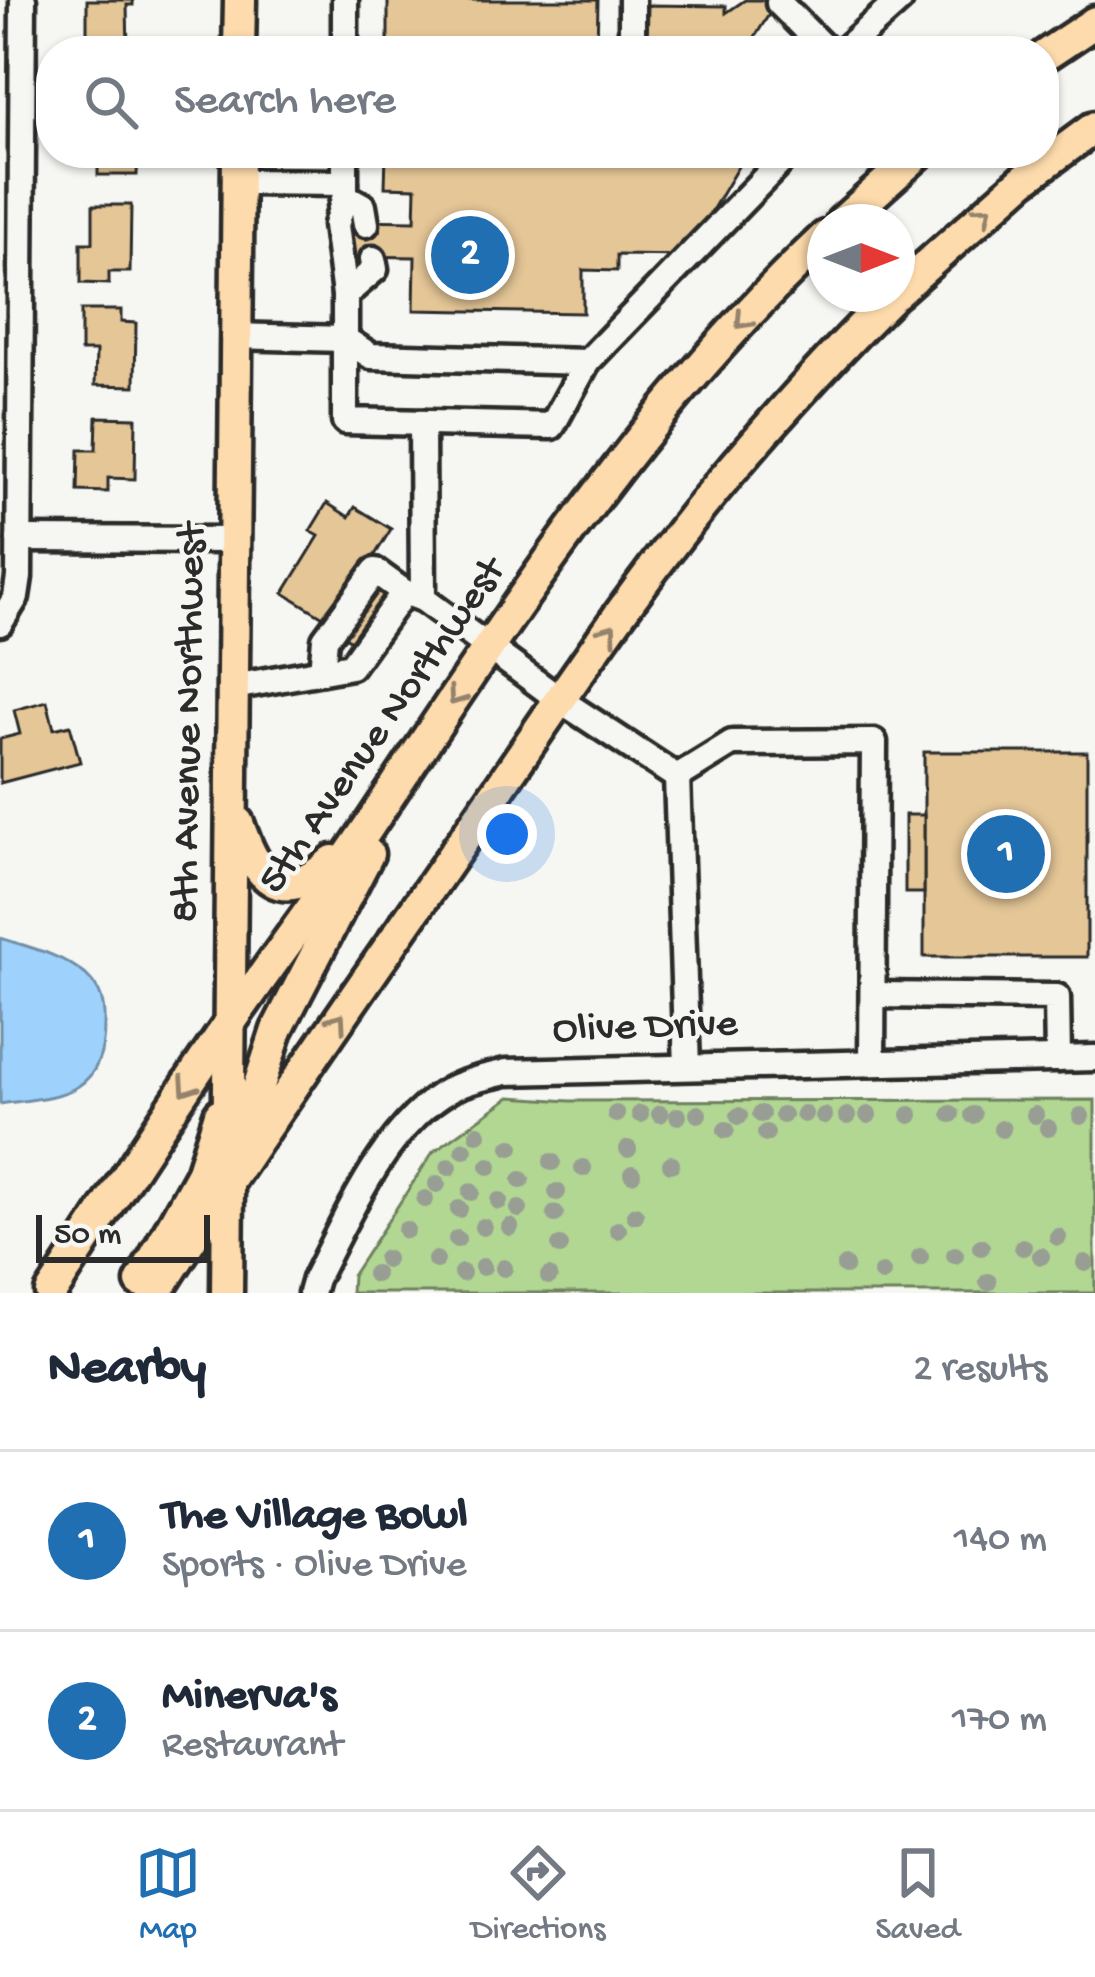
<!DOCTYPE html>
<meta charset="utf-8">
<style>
body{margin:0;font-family:"Gochi Hand",sans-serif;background:#f2f2f3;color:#1f2937}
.compass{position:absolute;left:807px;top:204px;width:108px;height:108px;border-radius:50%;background:#fff;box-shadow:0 3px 9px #0004;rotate:90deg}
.scale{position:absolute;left:36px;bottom:30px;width:174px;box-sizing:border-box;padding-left:12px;border:6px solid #2b2b2b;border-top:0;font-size:33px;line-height:42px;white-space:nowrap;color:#2b2b2b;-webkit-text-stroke:9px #f6f6f2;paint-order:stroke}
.you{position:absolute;left:507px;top:834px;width:42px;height:42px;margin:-30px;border:9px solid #fff;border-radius:50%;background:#1a73e8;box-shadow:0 0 0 18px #1a73e833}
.badge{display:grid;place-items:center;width:78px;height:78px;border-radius:50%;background:#1f6fb2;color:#fff;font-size:39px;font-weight:700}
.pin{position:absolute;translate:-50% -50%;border:6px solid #fff;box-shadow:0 3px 12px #0006}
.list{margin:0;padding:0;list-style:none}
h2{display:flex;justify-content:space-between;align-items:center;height:156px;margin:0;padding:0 48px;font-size:51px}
h2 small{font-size:39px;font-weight:400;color:#747a83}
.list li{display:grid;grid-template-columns:78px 1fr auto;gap:36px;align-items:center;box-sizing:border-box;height:180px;padding:0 48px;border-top:3px solid #e0e1e3}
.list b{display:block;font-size:45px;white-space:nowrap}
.list p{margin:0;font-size:39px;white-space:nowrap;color:#747a83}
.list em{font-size:39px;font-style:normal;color:#747a83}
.icon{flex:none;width:66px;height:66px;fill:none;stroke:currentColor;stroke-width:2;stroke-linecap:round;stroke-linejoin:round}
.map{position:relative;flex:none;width:1095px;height:1293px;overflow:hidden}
.search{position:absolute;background:#fff;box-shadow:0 3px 9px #0004;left:36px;right:36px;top:36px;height:132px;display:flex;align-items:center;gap:30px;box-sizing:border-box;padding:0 42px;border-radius:48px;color:#747a83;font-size:45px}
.sheet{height:516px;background:#fff}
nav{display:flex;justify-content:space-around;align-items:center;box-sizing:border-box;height:168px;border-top:3px solid #e0e1e3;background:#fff;font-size:33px;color:#747a83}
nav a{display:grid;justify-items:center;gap:6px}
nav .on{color:#1f6fb2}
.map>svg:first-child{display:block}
.green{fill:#b1d793;stroke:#6e815f;stroke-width:3}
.water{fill:#9ed1fb;stroke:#708fa8;stroke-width:3}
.building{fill:#e4c697;stroke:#2b2b2b;stroke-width:3}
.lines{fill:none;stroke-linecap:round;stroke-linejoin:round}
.minor-casing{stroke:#2b2b2b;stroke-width:33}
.major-casing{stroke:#2b2b2b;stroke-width:39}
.minor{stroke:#f6f6f2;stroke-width:24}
.major{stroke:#fddbac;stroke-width:30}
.tree{fill:#989e93}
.oneway{stroke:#94836c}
.labels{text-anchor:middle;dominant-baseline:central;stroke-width:9;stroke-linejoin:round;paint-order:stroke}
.street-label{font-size:42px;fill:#2b2b2b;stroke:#f6f6f2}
</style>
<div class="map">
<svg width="1095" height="1293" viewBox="0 0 1095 1293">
<rect width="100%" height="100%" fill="#f6f6f2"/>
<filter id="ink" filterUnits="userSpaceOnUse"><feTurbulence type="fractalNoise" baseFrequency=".00833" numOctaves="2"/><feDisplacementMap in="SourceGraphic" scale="24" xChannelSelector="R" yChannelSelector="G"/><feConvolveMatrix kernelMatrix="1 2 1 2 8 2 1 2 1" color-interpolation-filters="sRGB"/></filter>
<g filter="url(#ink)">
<polygon class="green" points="510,1097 570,1101 1095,1100 1095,1293 351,1293 352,1276 433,1152"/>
<path class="water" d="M 0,938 C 29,947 63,955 86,975 C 102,990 105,1005 104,1026 C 104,1097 58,1096 0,1104 Z"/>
<g class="building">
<polygon points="87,0 133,0 133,5 127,5 128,51 82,51 82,34 87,34"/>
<polygon points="388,0 598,0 597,51 388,51"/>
<polygon points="745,0 778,0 753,40 774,41 781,51 647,51 648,5 726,6 726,13"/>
<polygon points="98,153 138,153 137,175 98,175"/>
<polygon points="386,153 746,153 685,256 617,255 617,271 583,270 583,313 414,310 415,257 352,256 352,220 415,221 416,188 385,187"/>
<polygon points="93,205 131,205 130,272 109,272 109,284 81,283 81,243 93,243"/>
<polygon points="81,310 121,310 121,322 136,323 135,386 95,385 96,351 81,351"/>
<polygon points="97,417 136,418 135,479 108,478 108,492 78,491 79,450 96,450"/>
<polygon points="327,503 349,517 355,507 391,529 333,623 284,593 319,536 310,531"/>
<polygon points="371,579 392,594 355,644 334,629"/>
<polygon points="47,701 54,729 70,725 80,762 0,783 0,739 20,734 14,710"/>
<rect x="924" y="752" width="163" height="205"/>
<rect x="905" y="815" width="19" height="78"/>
</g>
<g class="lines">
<g class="minor-casing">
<g id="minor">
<polyline points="345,0 345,51"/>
<polyline points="632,0 632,50"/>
<polyline points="779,3 827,51"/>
<polyline points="843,51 900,0"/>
<polyline points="345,153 345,196 336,225 345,295 345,421 552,426 587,362"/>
<polyline points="238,182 345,183"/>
<polyline points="345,196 363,206 366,224"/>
<polyline points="345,295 375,269 373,259"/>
<polyline points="236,336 345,339 371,356 587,362 789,153"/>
<polyline points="422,423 423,599 560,700 677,777 732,743 874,742 872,1063"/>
<polyline points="19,539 234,540"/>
<polyline points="0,623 16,597 19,577 23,0"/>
<polyline points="322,671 325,639 375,571 404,592"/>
<polyline points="233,687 351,666 404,592 423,599"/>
<polyline points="677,777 687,1067"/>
<polyline points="874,995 1057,997 1058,1059"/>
<path d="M 311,1293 L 315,1279 C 347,1217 387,1123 451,1089 C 468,1080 487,1077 506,1072 L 1095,1058"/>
</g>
</g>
<g class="major-casing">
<g id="major">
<polyline points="239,51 240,0"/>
<polyline points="1044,56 1095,22"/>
<polyline points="842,222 919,153"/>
<polyline points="897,292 1023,180 1095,127"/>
<path d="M 238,823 C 257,879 280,908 333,861"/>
<polyline points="238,1150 277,1030 368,854"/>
<polyline points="141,1282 201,1174 220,1114"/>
<path d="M 51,1293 C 111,1202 169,1109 232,1020 C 277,955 325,892 369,826 C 506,620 642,408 825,237"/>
<path d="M 156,1293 C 254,1140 359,991 462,842 C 548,718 631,589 728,474 C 781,412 836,351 894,294"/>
<polyline points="227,1293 238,153"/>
</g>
</g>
<use href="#minor" class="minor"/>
<use href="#major" class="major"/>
</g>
<g class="tree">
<circle cx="616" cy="1114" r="9"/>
<circle cx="640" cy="1114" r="9"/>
<circle cx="660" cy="1114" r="9"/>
<circle cx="698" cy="1114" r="9"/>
<circle cx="761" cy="1114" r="9"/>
<circle cx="804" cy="1114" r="9"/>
<circle cx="951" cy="1114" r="9"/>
<circle cx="783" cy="1115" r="9"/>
<circle cx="868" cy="1115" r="9"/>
<circle cx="910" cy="1115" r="9"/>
<circle cx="973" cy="1115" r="9"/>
<circle cx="1035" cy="1115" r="9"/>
<circle cx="678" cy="1116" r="9"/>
<circle cx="739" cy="1116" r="9"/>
<circle cx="824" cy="1116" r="9"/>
<circle cx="847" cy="1116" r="9"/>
<circle cx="1081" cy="1116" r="9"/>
<circle cx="1048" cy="1128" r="9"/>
<circle cx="1002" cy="1129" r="9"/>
<circle cx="726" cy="1130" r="9"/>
<circle cx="766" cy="1133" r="9"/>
<circle cx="478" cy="1134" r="9"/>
<circle cx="511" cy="1147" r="9"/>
<circle cx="628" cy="1149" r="9"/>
<circle cx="464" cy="1150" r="9"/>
<circle cx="552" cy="1162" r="9"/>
<circle cx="671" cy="1164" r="9"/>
<circle cx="489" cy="1166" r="9"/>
<circle cx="449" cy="1167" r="9"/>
<circle cx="583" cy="1168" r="9"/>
<circle cx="632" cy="1174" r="9"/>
<circle cx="521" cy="1180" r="9"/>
<circle cx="437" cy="1184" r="9"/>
<circle cx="471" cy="1192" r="9"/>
<circle cx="557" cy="1192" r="9"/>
<circle cx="425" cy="1199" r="9"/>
<circle cx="499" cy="1201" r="9"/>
<circle cx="459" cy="1209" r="9"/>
<circle cx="519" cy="1209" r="9"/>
<circle cx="555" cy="1214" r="9"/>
<circle cx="635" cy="1215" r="9"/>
<circle cx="483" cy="1227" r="9"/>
<circle cx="510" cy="1227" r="9"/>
<circle cx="406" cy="1230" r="9"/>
<circle cx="618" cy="1230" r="9"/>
<circle cx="1058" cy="1237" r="9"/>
<circle cx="457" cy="1239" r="9"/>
<circle cx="560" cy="1246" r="9"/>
<circle cx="981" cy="1247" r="9"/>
<circle cx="1023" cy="1247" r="9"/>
<circle cx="955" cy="1255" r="9"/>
<circle cx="1041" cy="1256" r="9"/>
<circle cx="920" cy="1257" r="9"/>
<circle cx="386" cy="1259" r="9"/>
<circle cx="436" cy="1260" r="9"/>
<circle cx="1085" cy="1263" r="9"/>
<circle cx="845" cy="1266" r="9"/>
<circle cx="483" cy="1267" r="9"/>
<circle cx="504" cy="1268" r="9"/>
<circle cx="462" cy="1273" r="9"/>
<circle cx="882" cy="1273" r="9"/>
<circle cx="375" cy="1274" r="9"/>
<circle cx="549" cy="1276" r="9"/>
<circle cx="988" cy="1282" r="9"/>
</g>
<defs><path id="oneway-chevron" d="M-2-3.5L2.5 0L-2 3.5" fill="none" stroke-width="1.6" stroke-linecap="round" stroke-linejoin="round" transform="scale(3)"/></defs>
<g class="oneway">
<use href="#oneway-chevron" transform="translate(984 213) rotate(-40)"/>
<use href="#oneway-chevron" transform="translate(743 321) rotate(133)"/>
<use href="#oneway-chevron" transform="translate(609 632) rotate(-54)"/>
<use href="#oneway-chevron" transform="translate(456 697) rotate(125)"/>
<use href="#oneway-chevron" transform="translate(338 1021) rotate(-55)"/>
<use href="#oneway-chevron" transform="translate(187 1087) rotate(124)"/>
</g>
</g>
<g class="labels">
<g class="street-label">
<text transform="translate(191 723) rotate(-89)">8th Avenue Northwest</text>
<text transform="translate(384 727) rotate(-55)">5th Avenue Northwest</text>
<text transform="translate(645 1029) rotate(-2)">Olive Drive</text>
</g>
</g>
</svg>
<svg class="compass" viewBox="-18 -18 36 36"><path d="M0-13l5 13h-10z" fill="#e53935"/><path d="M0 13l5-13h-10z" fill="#747a83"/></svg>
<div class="scale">50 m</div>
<div class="you"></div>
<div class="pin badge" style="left:1006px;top:854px">1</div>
<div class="pin badge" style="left:470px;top:255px">2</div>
<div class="search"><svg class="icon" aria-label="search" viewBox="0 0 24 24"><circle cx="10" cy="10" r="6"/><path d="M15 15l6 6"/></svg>Search here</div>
</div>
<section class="sheet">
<h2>Nearby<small>2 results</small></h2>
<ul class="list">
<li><span class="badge">1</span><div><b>The Village Bowl</b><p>Sports · Olive Drive</p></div><em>140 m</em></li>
<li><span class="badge">2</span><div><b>Minerva's</b><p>Restaurant</p></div><em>170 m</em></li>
</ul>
</section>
<nav>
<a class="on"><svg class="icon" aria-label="map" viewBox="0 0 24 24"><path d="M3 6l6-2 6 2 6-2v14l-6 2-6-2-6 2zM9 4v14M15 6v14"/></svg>Map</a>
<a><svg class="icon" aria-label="directions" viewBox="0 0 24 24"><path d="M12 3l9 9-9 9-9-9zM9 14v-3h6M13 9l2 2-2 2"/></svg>Directions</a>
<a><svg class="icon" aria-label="saved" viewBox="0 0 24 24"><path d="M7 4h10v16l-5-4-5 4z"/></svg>Saved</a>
</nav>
